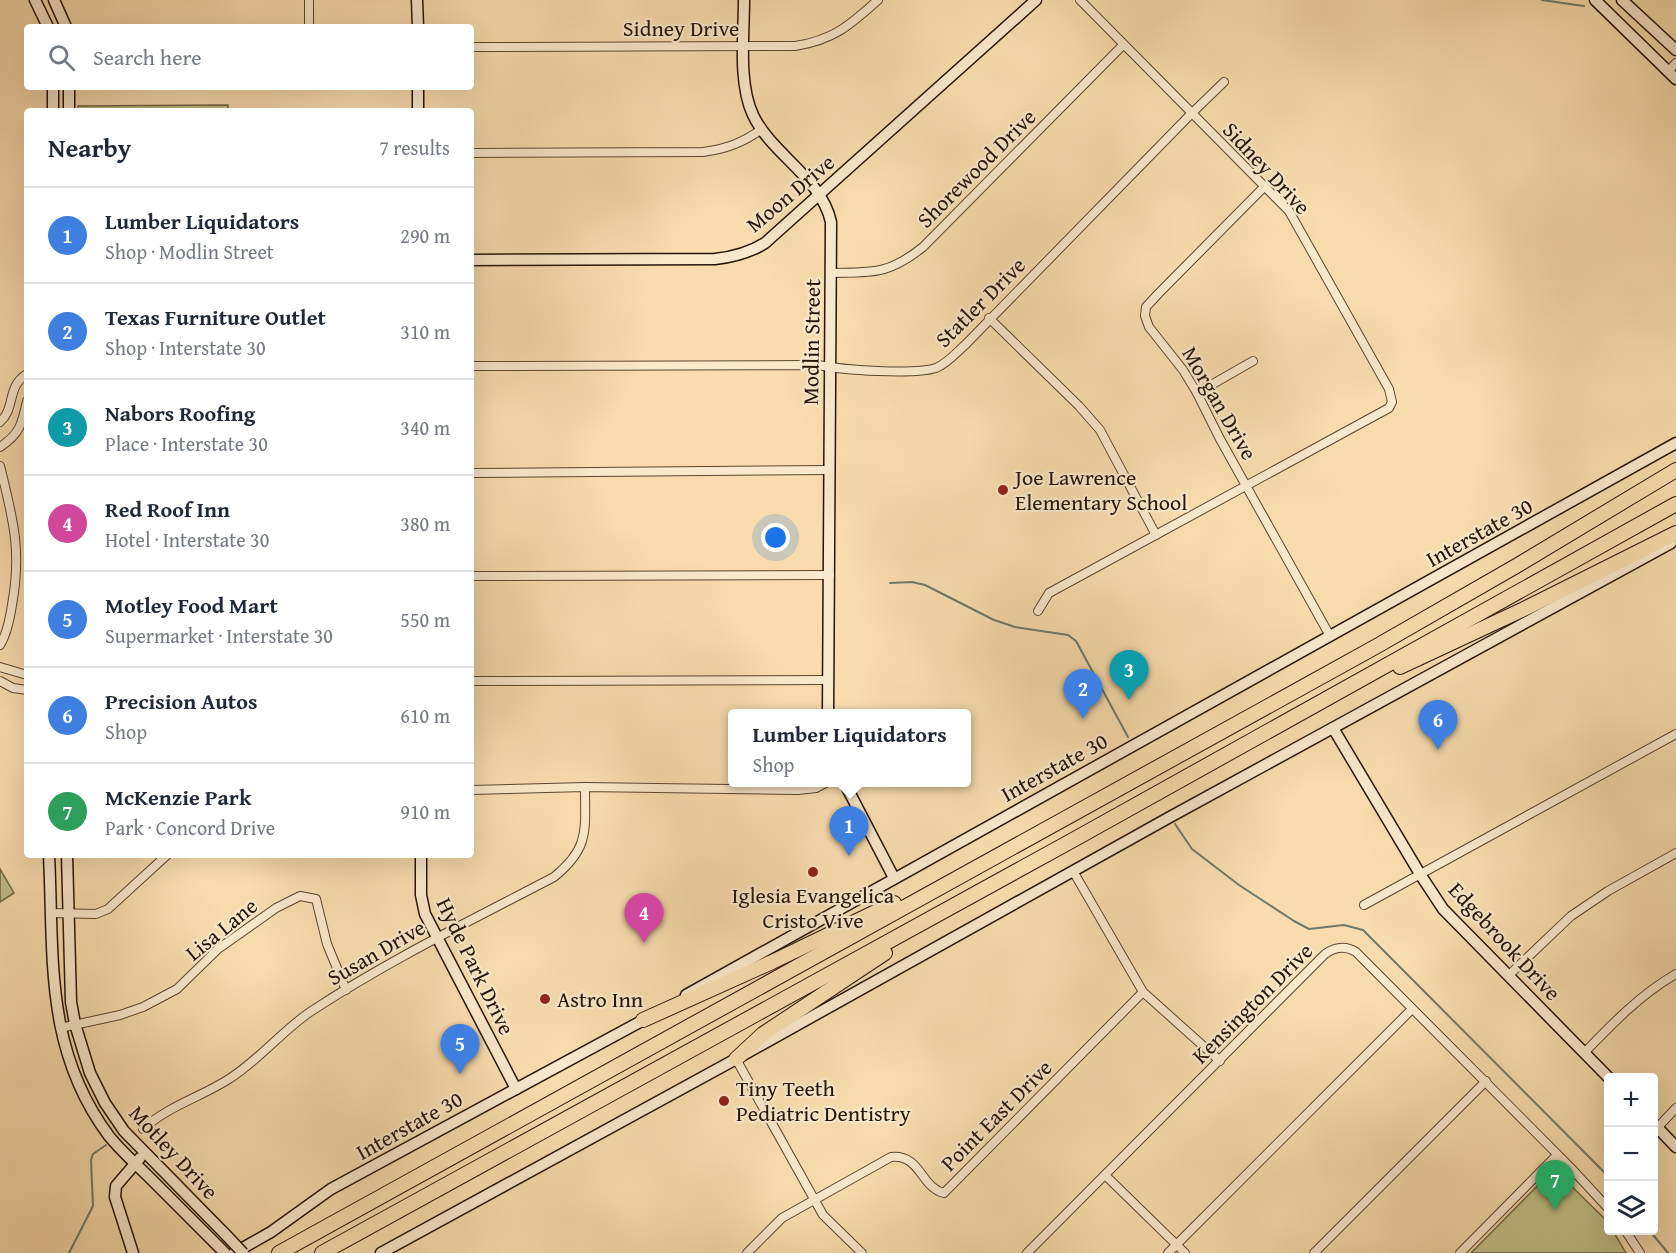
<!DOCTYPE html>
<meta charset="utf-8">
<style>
body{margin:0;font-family:"Gentium Book Plus",serif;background:#f6f6f7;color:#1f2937}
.controls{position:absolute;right:18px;bottom:18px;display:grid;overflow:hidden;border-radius:6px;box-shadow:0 6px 24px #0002}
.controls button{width:54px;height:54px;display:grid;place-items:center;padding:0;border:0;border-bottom:2px solid #e0e1e3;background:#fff;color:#1f2937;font:30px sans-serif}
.you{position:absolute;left:776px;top:538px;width:21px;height:21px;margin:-15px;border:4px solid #fff;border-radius:50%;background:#1a73e8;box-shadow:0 0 0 9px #1a73e833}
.badge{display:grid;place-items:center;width:39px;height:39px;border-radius:50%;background:#7c3aed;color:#fff;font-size:20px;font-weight:700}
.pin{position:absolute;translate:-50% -50px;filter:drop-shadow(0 2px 3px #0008)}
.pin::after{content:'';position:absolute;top:32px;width:21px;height:18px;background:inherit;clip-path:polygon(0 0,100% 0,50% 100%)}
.popup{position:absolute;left:728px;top:709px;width:243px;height:78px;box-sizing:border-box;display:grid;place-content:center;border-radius:6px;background:#fff;filter:drop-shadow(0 2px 4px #0005);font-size:20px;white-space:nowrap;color:#747a83}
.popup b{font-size:22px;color:#1f2937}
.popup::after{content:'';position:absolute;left:50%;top:100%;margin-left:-12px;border:12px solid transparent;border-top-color:#fff}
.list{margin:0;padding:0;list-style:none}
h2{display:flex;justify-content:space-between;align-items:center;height:78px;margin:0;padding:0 24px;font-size:26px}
h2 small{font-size:20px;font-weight:400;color:#747a83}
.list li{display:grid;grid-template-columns:39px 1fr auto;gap:18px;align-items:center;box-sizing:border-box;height:96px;padding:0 24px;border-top:2px solid #e0e1e3}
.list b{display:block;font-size:22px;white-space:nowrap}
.list p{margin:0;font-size:20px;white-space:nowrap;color:#747a83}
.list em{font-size:20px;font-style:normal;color:#747a83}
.icon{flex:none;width:33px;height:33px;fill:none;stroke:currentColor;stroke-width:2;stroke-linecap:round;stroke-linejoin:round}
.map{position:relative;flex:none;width:1676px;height:1253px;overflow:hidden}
.search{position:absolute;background:#fff;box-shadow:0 6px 24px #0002;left:24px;top:24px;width:450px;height:66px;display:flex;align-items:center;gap:15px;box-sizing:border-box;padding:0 21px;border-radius:6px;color:#747a83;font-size:22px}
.panel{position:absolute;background:#fff;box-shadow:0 6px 24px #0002;left:24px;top:108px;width:450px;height:750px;border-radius:6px}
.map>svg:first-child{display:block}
.green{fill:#c2bf86;stroke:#746a48;stroke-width:1.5}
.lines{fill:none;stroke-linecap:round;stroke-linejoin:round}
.stream{stroke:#6e7969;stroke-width:2}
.street-casing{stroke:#5b4632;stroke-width:10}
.secondary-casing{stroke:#271409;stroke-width:13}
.highway-casing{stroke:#271409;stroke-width:16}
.street{stroke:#fae8ca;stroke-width:8}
.secondary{stroke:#fae8ca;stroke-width:10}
.highway{stroke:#f8dcad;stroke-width:14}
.secondary-bridge-casing{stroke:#271409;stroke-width:13;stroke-linecap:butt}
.secondary-bridge{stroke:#fae8ca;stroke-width:10}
.poi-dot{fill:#8f2418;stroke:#fae8ca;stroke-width:2}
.labels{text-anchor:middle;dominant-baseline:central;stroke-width:4.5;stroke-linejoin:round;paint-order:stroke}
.street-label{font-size:22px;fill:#271409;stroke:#fae8ca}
.poi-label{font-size:22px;fill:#271409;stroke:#fae8ca;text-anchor:start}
</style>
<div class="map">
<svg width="1676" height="1253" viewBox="0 0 1676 1253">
<rect width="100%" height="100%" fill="#f8dcad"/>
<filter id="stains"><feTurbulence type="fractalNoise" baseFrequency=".00333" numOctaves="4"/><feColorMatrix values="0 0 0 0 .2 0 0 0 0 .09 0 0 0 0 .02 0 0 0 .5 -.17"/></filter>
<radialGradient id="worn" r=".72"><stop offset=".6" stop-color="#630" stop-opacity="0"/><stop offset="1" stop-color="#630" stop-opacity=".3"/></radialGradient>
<g class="green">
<polygon points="228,105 228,111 78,111 78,106"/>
<polygon points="0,869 14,893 0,902"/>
<polygon points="1554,1169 1606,1220 1608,1230 1613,1231 1626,1253 1471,1253"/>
</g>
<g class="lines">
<g class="stream">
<polyline points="1542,0 1584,6"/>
<polyline points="890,583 912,582 925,585 994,620 1015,627 1068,635 1076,641 1128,737"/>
<polyline points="1175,824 1192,849 1239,885 1294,921 1309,929 1344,925 1363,930 1608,1176"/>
<polyline points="1649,1230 1668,1253"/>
<polyline points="69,1253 93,1206 91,1160 93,1154 106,1145"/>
</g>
<g class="street-casing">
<g id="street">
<polyline points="309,0 309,27"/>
<path d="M 471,47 L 795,46 C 834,40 850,25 878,0"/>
<polyline points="1668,71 1676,63"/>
<path d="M 471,153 L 703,152 C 726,149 742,143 762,129"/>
<polyline points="1265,186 1158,294 1146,307 1145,316 1149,327 1183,370 1197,393 1220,439 1330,636"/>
<path d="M 831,273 C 873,272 888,275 923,247 L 1123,45"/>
<polyline points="989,318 1079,406 1100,430 1156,535"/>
<path d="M 471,366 L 818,365 C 842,370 914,375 936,368 C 948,363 957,352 966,344 L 1191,114 L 1224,82"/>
<polyline points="1197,393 1253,361"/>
<path d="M 0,422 C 16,408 6,387 27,374"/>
<path d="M 0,447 C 20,434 22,424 27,401"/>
<path d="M 0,466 C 13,519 22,550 12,605 C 10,618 7,634 0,645"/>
<polyline points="471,473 829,470"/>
<polyline points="471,576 830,575"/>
<polyline points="1038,611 1049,593 1389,408 1392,402 1389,389 1289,211 1080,0"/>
<polyline points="0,667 27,675"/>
<polyline points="0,681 13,688 27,690"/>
<polyline points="471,681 828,680"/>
<polyline points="471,790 585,787 798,790 816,788 827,782"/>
<polyline points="1073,871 1143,992 1220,1061"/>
<polyline points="1364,905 1676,734"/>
<polyline points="52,913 96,914 108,909 167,855"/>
<polyline points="1508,976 1571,916 1608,891 1676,853"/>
<polyline points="60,1028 120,1015 143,1007 177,989 218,949 276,908 300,896 316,899 327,944 346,990"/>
<path d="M 1585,1052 C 1613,1023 1641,994 1676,974"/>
<polyline points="736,1059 823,1215 862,1253"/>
<polyline points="1657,1128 1676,1108"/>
<path d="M 143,1129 C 168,1106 201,1097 229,1079 C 259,1060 281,1032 310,1012 C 387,961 472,920 554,877 C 590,848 585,830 585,787"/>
<polyline points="1105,1175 1185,1253"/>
<polyline points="1625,1230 1640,1253"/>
<path d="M 747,1253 L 782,1218 L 891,1157 C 921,1154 920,1187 944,1193 L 1143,992"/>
<path d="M 1027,1253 L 1325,954 C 1335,947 1345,945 1356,952 L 1570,1167 L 1608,1208"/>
<polyline points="1168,1253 1412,1009"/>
<polyline points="1314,1253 1486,1081"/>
<polyline points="1460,1253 1557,1155"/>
</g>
</g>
<g class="secondary-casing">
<g id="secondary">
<polyline points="35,0 48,27"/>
<polyline points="54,0 66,27"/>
<polyline points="417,0 418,27"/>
<path d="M 744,0 C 744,35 738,83 753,115 C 772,155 821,177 831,222 L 828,714"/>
<polyline points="1595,0 1676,79"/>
<polyline points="1622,0 1676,50"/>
<polyline points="53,87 53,111"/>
<polyline points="418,87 418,111"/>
<polyline points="69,111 69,87"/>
<path d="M 471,260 L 715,259 C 734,257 749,253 765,243 L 1036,0"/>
<polyline points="1333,728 1420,874 1443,909 1609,1078"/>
<polyline points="844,782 894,878"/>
<path d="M 49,855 C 54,957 44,1049 109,1136 C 121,1151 137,1165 150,1178 C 175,1203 200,1228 225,1253"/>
<polyline points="67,855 71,1002 75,1024 90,1073 105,1103 124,1131 226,1235"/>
<polyline points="421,855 421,895 425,914 516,1089"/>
<polyline points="686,995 1676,443"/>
<polyline points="1654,1124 1676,1147"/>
<polyline points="133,1253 115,1197 116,1186 140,1158"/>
<polyline points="234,1253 271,1232 331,1189 649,1017"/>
<polyline points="381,1253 736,1059 1170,817 1671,543"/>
</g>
</g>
<g class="highway-casing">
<g id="highway">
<polyline points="1400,667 1524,609 1676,533"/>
<polyline points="643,1020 772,962 894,903"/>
<polyline points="736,1059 763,1034 885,953"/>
<polyline points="279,1253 1377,646 1518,565 1676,470"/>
<polyline points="322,1253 1073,840 1676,504"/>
</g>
</g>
<use href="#street" class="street"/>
<use href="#secondary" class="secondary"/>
<use href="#highway" class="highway"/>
<g class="secondary-bridge-casing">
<polyline id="secondary-bridge" points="226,1235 243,1253"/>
</g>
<use href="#secondary-bridge" class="secondary-bridge"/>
</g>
<g class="poi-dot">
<circle cx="1003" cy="490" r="6"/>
<circle cx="813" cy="872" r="6"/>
<circle cx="545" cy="999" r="6"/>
<circle cx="724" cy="1101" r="6"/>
</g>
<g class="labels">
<g class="street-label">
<text x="681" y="28">Sidney Drive</text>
<text transform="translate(976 168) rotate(-45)">Shorewood Drive</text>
<text transform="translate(1267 168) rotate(47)">Sidney Drive</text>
<text transform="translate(790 193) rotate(-40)">Moon Drive</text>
<text transform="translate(980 302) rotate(-45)">Statler Drive</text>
<text transform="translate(811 342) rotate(-89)">Modlin Street</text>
<text transform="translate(1220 403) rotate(60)">Morgan Drive</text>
<text transform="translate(1479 532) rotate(-29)">Interstate 30</text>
<text transform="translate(1054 767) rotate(-29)">Interstate 30</text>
<text transform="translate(221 929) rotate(-39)">Lisa Lane</text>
<text transform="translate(1505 941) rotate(47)">Edgebrook Drive</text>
<text transform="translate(376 952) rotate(-30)">Susan Drive</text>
<text transform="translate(476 966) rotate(64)">Hyde Park Drive</text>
<text transform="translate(1252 1003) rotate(-45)">Kensington Drive</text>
<text transform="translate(996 1115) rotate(-45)">Point East Drive</text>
<text transform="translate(409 1125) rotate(-29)">Interstate 30</text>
<text transform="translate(174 1152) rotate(47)">Motley Drive</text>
</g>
<g class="poi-label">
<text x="1015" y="477">Joe Lawrence<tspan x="1015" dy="25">Elementary School</tspan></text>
<text x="813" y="895" text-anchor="middle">Iglesia Evangelica<tspan x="813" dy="25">Cristo Vive</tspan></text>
<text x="557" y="999">Astro Inn</text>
<text x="736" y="1088">Tiny Teeth<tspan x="736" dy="25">Pediatric Dentistry</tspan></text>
</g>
</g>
<rect width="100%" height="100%" filter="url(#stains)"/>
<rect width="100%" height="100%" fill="url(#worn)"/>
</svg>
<div class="controls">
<button>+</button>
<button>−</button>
<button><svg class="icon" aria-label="layers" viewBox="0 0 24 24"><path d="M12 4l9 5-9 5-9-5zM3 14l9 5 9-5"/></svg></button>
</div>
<div class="you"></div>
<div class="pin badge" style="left:849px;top:856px;background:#3f7fe0">1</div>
<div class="popup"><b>Lumber Liquidators</b>Shop</div>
<div class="pin badge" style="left:1083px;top:719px;background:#3f7fe0">2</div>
<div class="pin badge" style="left:1129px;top:700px;background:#0f9aa8">3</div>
<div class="pin badge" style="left:644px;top:943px;background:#d1479c">4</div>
<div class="pin badge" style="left:460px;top:1074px;background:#3f7fe0">5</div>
<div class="pin badge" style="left:1438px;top:750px;background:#3f7fe0">6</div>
<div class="pin badge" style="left:1555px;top:1210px;background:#2e9e5b">7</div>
<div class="search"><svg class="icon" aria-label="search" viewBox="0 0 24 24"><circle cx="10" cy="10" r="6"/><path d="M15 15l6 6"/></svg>Search here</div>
<section class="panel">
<h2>Nearby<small>7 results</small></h2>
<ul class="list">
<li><span class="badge" style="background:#3f7fe0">1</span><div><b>Lumber Liquidators</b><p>Shop · Modlin Street</p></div><em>290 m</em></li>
<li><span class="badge" style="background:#3f7fe0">2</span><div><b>Texas Furniture Outlet</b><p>Shop · Interstate 30</p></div><em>310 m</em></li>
<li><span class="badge" style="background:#0f9aa8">3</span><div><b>Nabors Roofing</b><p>Place · Interstate 30</p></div><em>340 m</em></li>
<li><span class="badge" style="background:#d1479c">4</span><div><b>Red Roof Inn</b><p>Hotel · Interstate 30</p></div><em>380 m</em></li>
<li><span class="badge" style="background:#3f7fe0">5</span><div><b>Motley Food Mart</b><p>Supermarket · Interstate 30</p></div><em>550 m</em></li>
<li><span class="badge" style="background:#3f7fe0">6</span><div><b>Precision Autos</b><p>Shop</p></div><em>610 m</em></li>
<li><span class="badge" style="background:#2e9e5b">7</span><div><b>McKenzie Park</b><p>Park · Concord Drive</p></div><em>910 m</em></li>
</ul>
</section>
</div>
